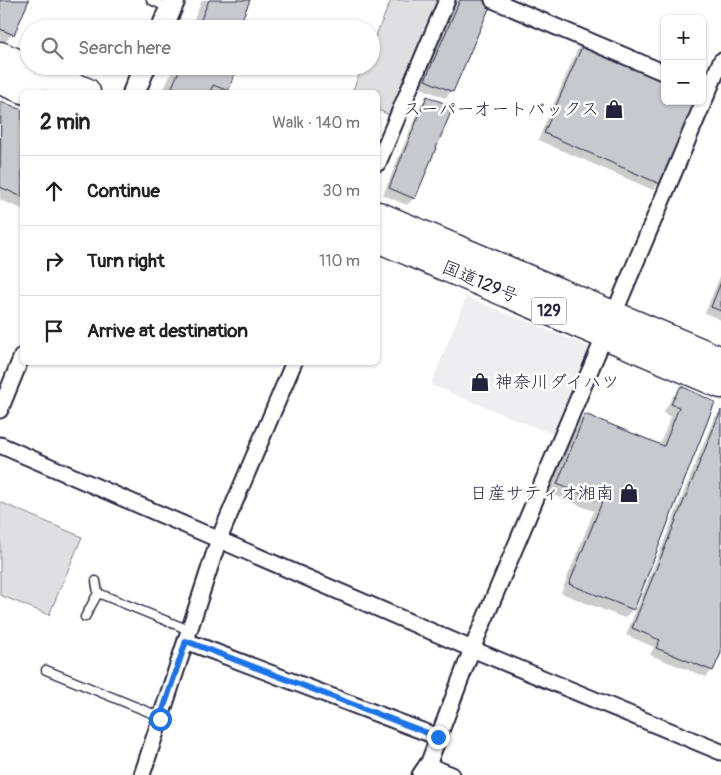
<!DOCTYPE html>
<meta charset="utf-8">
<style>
body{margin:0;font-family:Pangolin,"Klee One",sans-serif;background:#f2f2f2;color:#222}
.controls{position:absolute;right:15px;top:15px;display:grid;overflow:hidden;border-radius:8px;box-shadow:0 1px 4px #0004}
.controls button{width:45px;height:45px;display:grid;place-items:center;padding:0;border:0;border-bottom:1px solid #e0e0e0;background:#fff;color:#222;font:25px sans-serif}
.stop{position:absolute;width:15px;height:15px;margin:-11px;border:4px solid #1a73e8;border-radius:50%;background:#fff}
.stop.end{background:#1a73e8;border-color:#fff;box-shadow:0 1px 5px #0008}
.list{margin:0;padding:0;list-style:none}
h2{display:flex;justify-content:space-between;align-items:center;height:65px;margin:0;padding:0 20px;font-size:21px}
h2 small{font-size:16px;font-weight:400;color:#767676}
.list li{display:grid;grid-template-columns:32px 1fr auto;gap:15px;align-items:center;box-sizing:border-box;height:70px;padding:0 20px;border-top:1px solid #e0e0e0}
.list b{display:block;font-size:19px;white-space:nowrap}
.list em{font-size:16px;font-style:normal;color:#767676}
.icon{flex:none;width:28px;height:28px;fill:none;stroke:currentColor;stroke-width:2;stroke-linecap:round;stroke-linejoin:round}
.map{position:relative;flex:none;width:721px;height:775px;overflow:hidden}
.search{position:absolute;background:#fff;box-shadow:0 1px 4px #0004;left:20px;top:20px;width:360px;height:55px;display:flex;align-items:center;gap:12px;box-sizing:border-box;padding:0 18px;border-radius:28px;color:#767676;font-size:19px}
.panel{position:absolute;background:#fff;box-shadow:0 1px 4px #0004;left:20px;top:90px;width:360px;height:275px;border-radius:8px}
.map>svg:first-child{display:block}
.built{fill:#eeeef1}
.green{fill:#dfdfe2;stroke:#80808e}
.shadow{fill:#0003}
.building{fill:#c8c8cf;stroke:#22223b}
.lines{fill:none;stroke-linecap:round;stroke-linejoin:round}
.lane-casing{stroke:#22223b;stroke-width:11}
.street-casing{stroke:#22223b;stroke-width:19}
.secondary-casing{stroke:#22223b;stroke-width:25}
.highway-casing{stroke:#22223b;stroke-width:31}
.lane{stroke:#fff;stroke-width:8}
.street{stroke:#fff;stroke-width:15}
.secondary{stroke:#fff;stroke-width:21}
.highway{stroke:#fff;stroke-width:28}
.route{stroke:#1a73e8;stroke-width:6}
.labels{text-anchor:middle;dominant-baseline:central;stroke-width:5;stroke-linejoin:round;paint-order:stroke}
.shield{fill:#fff;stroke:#646476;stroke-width:1}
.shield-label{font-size:16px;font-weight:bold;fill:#22223b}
.poi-label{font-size:18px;fill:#22223b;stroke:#fff;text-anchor:end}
.street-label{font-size:18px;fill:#22223b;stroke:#fff}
</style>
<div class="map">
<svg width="721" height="775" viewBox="0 0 721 775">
<rect width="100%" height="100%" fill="#fff"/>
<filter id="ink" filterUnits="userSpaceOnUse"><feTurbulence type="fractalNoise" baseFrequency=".02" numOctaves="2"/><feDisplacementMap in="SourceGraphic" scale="10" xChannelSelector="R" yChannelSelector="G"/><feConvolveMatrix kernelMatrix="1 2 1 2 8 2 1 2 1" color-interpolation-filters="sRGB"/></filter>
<g filter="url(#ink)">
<polygon class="built" points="466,297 590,347 554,435 431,385"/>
<g class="green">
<polygon points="391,0 440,0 392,116 378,110 378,92 352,92 363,66 371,66 371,47"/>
<polygon points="0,502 82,537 49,615 0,595"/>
</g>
<g class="shadow">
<polygon points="0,0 27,0 13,34 0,47"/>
<polygon points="202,0 248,0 236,29 190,29"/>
<polygon points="457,0 480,0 490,4 452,91 445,98 419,87"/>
<polygon points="584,43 659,183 653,190 538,140 577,50"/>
<polygon points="174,66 237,66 225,92 163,92"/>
<polygon points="427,98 414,198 407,205 383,195 421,104"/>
<polygon points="2,102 22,111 22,209 0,200 0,104"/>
<polygon points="721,274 721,320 705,313"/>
<polygon points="682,387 713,402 633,609 624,618 561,593 594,511 548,493 576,424 585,415 659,446 671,417 663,413 673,396"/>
<polygon points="721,412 721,649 712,670 706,677 650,655 654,647 626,635 714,418"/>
</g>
<g class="building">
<polygon points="0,0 29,0 14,35 0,29"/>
<polygon points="209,0 250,0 238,29 197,29"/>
<polygon points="460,0 483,0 491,4 453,92 425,80"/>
<polygon points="584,42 665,77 665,101 696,101 660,184 544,133"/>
<polygon points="181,66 238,66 228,91 213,85 210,92 170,92"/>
<polygon points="427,96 453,107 415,199 389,188"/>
<polygon points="1,101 22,110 22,197 0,187"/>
<polygon points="721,282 721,311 711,307"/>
<polygon points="681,386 715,402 634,610 569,584 602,502 557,484 585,414 664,446 679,407 671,404"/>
<polygon points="721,410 721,653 713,671 656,648 660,640 632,628"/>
</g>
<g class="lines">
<g class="lane-casing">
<g id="lane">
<polyline points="151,0 168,8"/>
<polyline points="96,581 98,593"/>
<polyline points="85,617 98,593 189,630"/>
<polyline points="46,670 161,717"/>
</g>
</g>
<g class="street-casing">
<g id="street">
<polyline points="493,0 665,73"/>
<polyline points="378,163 447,0"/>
<polyline points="0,410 22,356"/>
<polyline points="0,445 472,649 721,752"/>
<polyline points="186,641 438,737"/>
<polyline points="427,765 452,775"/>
<polyline points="142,775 219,539 294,362"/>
<polyline points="420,775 429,762 472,649 721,61"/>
</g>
</g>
<g class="secondary-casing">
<g id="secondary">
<polyline points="162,29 174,0"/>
<polyline points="134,92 145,66"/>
</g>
</g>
<g class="highway-casing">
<g id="highway">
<polyline points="0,56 86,92"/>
<polyline points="0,80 31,92"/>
<polyline points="378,216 721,361"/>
<polyline points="378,238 721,384"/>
</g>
</g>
<use href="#lane" class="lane"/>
<use href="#street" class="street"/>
<use href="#secondary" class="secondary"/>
<use href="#highway" class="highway"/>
</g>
</g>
<g class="lines" filter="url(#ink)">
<polyline class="route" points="160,719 186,641 438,737"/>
</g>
<defs>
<g id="shop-bare" transform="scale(1.5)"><path d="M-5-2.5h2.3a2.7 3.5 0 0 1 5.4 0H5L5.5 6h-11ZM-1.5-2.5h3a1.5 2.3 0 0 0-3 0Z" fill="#22223b" stroke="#fff" stroke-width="2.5" paint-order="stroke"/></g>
</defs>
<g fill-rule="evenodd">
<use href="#shop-bare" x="614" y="109"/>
<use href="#shop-bare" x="480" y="382"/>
<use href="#shop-bare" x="629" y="493"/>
</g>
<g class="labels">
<rect class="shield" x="531.5" y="297.5" width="35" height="27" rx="4"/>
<g class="shield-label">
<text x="549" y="311">129</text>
</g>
<g class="poi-label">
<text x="599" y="109">スーパーオートバックス</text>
<text x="495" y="382" text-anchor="start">神奈川ダイハツ</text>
<text x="614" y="493">日産サティオ湘南</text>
</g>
<g class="street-label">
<text transform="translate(480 282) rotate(23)">国道129号</text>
</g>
</g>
</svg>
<div class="controls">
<button>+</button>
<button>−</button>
</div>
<div class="stop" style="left:160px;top:719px"></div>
<div class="stop end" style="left:438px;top:737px"></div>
<div class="search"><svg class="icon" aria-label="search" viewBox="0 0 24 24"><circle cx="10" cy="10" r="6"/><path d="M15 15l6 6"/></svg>Search here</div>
<section class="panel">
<h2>2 min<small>Walk · 140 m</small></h2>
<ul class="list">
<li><svg class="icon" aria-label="ahead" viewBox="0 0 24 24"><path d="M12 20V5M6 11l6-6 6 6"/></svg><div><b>Continue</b></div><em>30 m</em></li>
<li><svg class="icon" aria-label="right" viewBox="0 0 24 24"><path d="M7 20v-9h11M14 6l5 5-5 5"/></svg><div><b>Turn right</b></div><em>110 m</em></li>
<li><svg class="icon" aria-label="arrive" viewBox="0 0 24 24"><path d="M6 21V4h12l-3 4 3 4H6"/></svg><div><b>Arrive at destination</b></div></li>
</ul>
</section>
</div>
